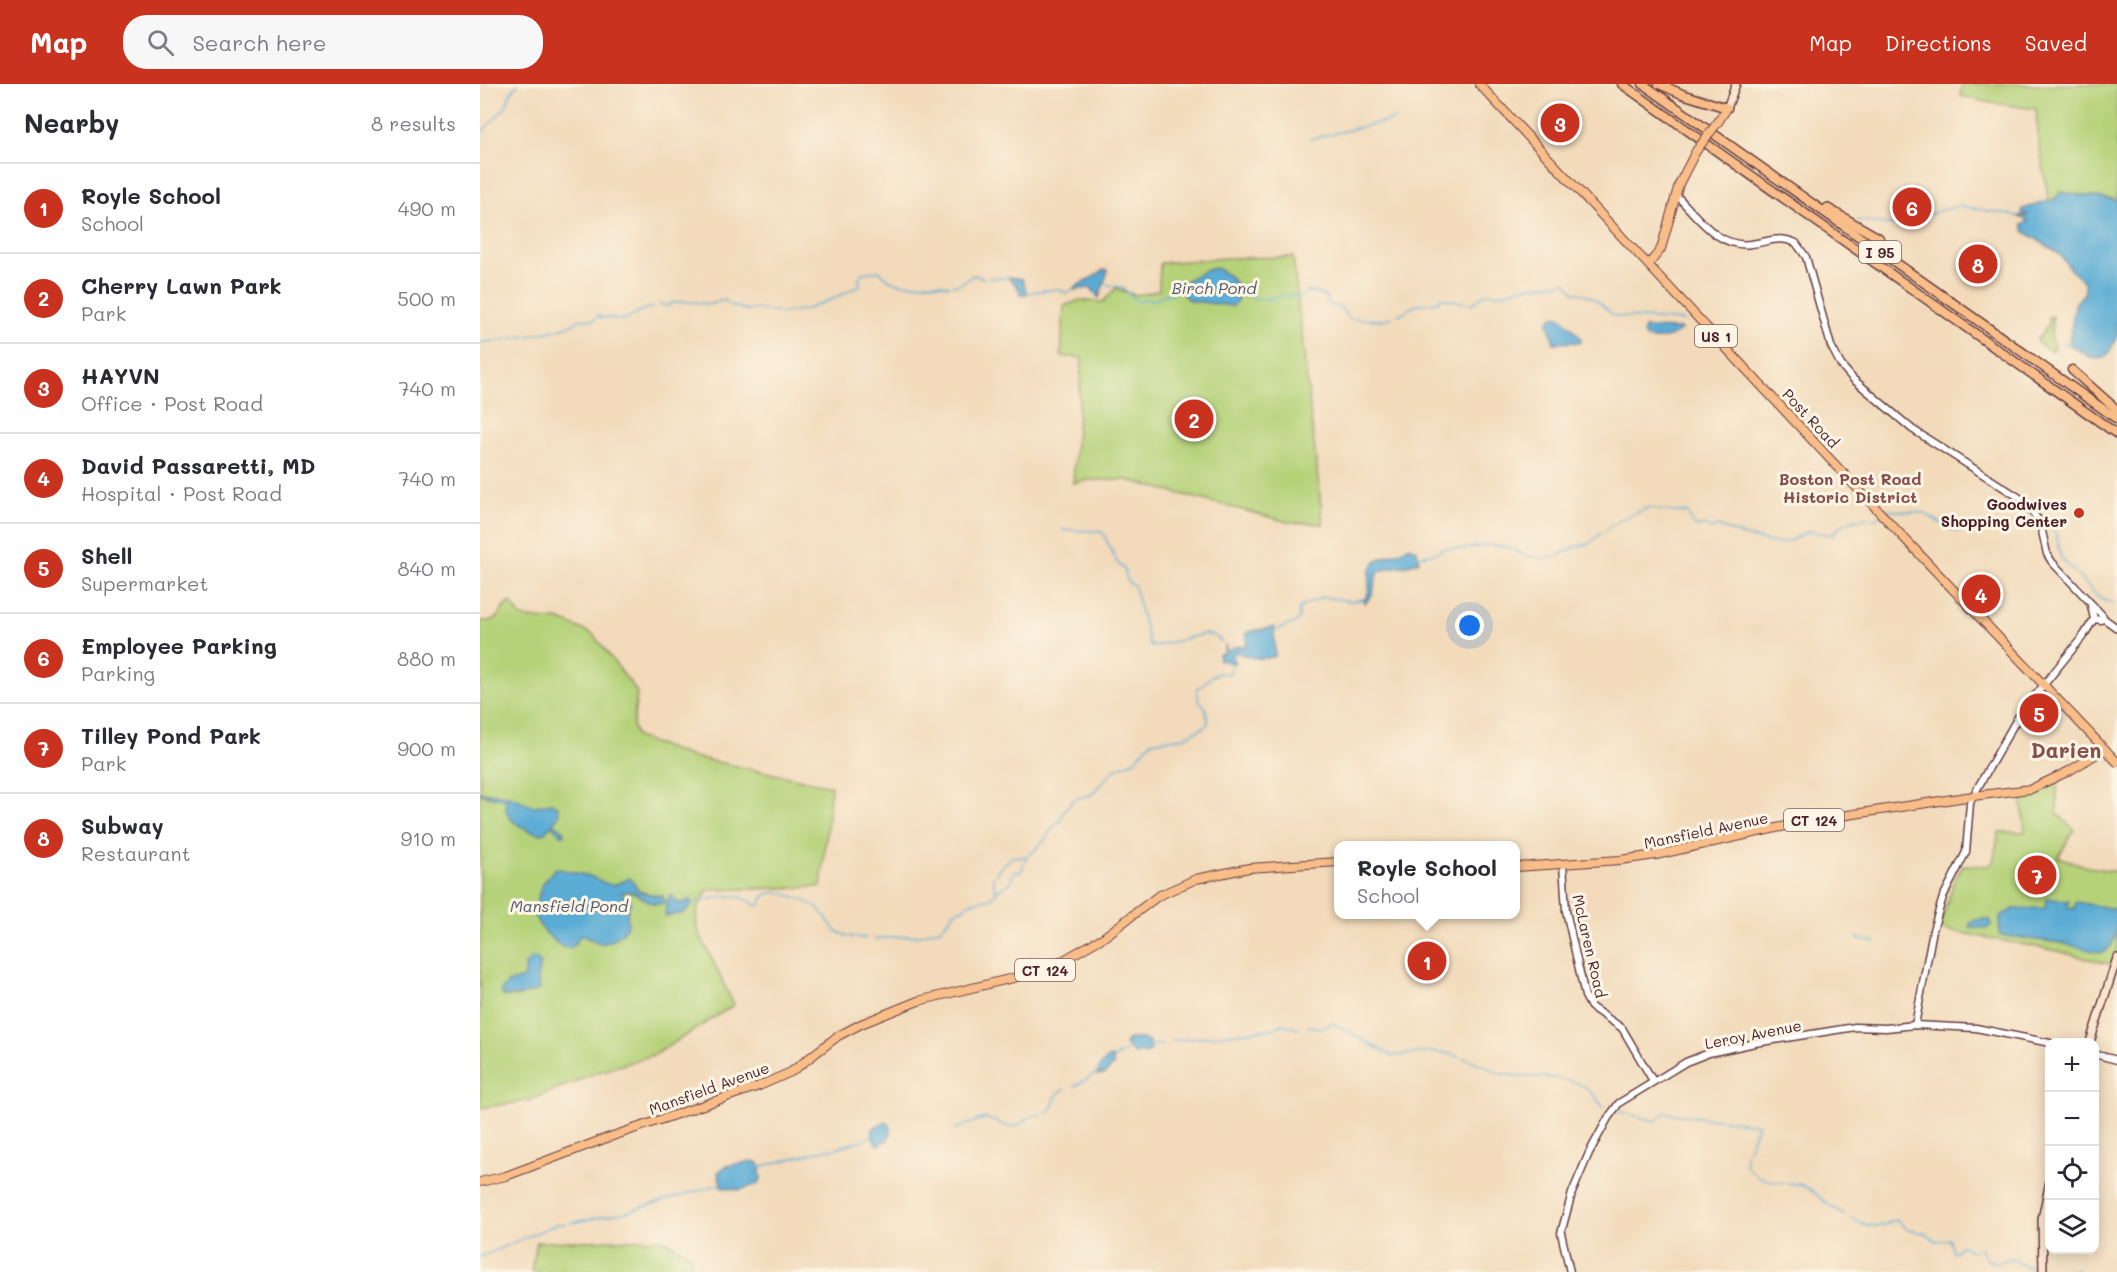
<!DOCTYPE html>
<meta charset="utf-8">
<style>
body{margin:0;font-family:Mali,sans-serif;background:#f7f7f7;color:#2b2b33}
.controls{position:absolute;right:18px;bottom:18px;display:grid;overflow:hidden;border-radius:12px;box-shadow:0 3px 15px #0003}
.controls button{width:54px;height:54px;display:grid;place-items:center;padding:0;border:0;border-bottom:2px solid #e1e1e2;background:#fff;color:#2b2b33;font:30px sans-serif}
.you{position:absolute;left:990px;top:542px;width:21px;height:21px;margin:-15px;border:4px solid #fff;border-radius:50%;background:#1a73e8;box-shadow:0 0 0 9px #1a73e833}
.badge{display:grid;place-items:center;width:39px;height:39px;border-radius:50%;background:#c8321e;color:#fff;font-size:20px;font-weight:700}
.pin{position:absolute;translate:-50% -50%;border:3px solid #fff;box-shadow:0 2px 6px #0006}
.popup{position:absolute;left:854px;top:757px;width:186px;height:78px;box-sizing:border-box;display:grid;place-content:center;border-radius:12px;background:#fff;filter:drop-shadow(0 2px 4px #0005);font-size:20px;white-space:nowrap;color:#7c7c81}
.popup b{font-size:22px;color:#2b2b33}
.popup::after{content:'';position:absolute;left:50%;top:100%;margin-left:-12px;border:12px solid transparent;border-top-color:#fff}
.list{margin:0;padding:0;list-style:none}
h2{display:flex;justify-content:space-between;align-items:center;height:78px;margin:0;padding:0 24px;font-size:26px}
h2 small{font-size:20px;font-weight:400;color:#7c7c81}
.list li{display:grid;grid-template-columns:39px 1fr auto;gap:18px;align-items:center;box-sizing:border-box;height:90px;padding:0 24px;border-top:2px solid #e1e1e2}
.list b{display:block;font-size:22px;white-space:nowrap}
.list p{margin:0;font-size:20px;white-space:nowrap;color:#7c7c81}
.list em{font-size:20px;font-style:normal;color:#7c7c81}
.icon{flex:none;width:33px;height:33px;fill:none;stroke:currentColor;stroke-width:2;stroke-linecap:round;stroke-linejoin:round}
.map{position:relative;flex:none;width:1637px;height:1188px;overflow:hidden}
header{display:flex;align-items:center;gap:36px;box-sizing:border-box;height:84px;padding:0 30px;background:#c8321e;color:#fff}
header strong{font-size:28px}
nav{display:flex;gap:33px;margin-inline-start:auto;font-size:21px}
.search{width:420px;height:54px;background:#f7f7f7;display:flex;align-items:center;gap:15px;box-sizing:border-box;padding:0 21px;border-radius:24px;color:#7c7c81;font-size:22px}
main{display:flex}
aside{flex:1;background:#fff}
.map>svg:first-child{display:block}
.green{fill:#b5d279;stroke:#807852;stroke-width:1.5}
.water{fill:#5aacd5;stroke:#526680;stroke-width:1.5}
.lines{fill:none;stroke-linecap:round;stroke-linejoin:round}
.stream{stroke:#5aacd5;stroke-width:1.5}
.tertiary-casing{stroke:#633b40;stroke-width:9}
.secondary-casing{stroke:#633b40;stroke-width:10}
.primary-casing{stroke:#633b40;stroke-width:10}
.motorway-casing{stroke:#633b40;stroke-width:11}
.tertiary{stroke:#fff;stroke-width:6}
.secondary{stroke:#fce5cf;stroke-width:7}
.primary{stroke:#f8bd88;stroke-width:8}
.motorway{stroke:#f8bd88;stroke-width:8}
.primary-bridge-casing{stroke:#633b40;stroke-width:10;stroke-linecap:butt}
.primary-bridge{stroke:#f8bd88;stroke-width:8}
.poi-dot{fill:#c8321e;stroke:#fcf5e5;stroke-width:2}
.labels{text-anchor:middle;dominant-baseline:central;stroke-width:6;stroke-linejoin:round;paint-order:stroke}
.shield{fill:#fcf5e5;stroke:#7f5f63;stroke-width:1.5}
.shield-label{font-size:14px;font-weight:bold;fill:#4a1f2b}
.street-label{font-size:15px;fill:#4a1f2b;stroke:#fcf5e5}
.poi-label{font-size:15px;font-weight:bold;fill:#4a1f2b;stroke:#fcf5e5;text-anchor:end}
.water-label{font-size:16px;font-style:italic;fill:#50576f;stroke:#fcf5e5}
.neighbourhood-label{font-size:16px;font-weight:bold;fill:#874e4e;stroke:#fcf5e5}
.district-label{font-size:21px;font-weight:bold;fill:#874e4e;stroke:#fcf5e5}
</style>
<header>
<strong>Map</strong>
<div class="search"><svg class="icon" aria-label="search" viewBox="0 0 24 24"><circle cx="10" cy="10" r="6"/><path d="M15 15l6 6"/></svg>Search here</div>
<nav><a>Map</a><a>Directions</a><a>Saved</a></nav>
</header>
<main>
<aside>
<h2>Nearby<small>8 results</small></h2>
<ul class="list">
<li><span class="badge">1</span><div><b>Royle School</b><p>School</p></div><em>490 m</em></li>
<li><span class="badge">2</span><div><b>Cherry Lawn Park</b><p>Park</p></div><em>500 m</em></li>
<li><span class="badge">3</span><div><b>HAYVN</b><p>Office · Post Road</p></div><em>740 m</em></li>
<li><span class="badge">4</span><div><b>David Passaretti, MD</b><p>Hospital · Post Road</p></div><em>740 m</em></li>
<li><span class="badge">5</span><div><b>Shell</b><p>Supermarket</p></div><em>840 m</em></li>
<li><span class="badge">6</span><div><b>Employee Parking</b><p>Parking</p></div><em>880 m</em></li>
<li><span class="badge">7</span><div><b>Tilley Pond Park</b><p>Park</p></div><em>900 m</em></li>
<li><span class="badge">8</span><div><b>Subway</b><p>Restaurant</p></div><em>910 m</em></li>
</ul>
</aside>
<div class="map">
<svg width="1637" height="1188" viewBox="0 0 1637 1188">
<rect width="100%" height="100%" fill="#fcf5e5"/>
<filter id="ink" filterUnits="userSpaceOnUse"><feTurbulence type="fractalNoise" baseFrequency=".0167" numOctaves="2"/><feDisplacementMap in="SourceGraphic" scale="12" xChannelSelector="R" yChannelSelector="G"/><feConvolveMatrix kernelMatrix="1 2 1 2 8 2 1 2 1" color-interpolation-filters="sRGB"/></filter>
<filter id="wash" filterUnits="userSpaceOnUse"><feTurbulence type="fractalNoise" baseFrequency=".008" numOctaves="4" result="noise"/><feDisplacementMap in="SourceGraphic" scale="24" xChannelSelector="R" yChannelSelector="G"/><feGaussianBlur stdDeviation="1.35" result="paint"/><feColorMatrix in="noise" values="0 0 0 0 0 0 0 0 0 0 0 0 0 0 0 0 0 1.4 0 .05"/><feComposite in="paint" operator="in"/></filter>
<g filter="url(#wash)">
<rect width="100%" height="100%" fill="#f2daba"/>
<g class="green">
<polygon points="1482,0 1637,0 1637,197 1572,138 1558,53 1556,25 1506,18 1481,12"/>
<path d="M 813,173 L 843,440 L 808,438 L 647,396 L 610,396 L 593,399 L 602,274 L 581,272 L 584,222 L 600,216 L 623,218 L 636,204 C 655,213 660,212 679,206 L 680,179 L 747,174 Z"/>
<polygon points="1570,232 1571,234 1573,232 1571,251 1574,264 1571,267 1558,259 1557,253 1559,254 1570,238 1568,235"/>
<path d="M 30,518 L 41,533 L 66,536 L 78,535 L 113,550 L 157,608 L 153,643 L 157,653 L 209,672 L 351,702 L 341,803 L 228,806 C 219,819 215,828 217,844 L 254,921 L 176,970 L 116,989 L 47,1017 L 0,1024 L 0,537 C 23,539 16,527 30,518 Z"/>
<polygon points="1577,697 1577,729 1594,746 1578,773 1608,783 1637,788 1637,866 1632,881 1578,867 1459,845 1475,794 1483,781 1508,782 1513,778 1519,748 1545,748 1541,711 1552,710"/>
<polygon points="183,1155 211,1171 211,1188 51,1188 57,1158"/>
</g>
<g class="water">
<polygon points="1581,108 1637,116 1637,252 1628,270 1623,274 1610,273 1589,260 1595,220 1605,208 1604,198 1590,185 1580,170 1545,148 1542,141 1549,137 1537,132 1547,132 1548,130 1542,130 1543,125 1574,115"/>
<path d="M 736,184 C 751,192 768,205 753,222 L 712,217 L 707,215 L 699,206 L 699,202 C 707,195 726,185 736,184 Z"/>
<path d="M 623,186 L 628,186 L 619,214 L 611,204 L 592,206 C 601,198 614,194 623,186 Z"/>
<polygon points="528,193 542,195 547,210 540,210 538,203"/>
<polygon points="1078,232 1084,236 1101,254 1101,258 1074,259 1068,239 1070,234"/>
<path d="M 1164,244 L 1200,245 L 1201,246 C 1193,254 1175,258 1165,253 L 1163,249 Z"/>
<path d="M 929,462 L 937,466 L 939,477 C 926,484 909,481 897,489 L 893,509 L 885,519 L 884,516 C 894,504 885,495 891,484 C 898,470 919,472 929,462 Z"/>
<path d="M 794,543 L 795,572 C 782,576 770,576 758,568 L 753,570 L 754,579 L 739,576 L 739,571 L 744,568 L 745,562 L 748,567 L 754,563 L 765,562 L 767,557 L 766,550 L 768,548 Z"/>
<path d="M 0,708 L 33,713 L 49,721 L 56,722 L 72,719 L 78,723 L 79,731 L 73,739 L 83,746 L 84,751 L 81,751 L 71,741 L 63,750 C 52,749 28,739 26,726 C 25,723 26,720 26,716 L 0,710 Z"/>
<path d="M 75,784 C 86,787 98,789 109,792 C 128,798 127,807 150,794 L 159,807 L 177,812 L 182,811 L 184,815 L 183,819 C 166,824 160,804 142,808 L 143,812 L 150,815 C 151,821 148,823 147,829 C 147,832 148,836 148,839 C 145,851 132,857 121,860 L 101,851 C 98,854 95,861 92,863 C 81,870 57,840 54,831 L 61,802 Z"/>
<polygon points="191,811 199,820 211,816 212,820 204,829 185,832 186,818"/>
<path d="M 1567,814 L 1589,817 L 1587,823 L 1594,825 L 1596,818 L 1635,825 L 1637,827 C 1637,842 1637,863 1622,869 L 1581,859 L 1520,851 L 1519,850 L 1520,832 L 1534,825 L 1565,824 Z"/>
<polygon points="1509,835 1512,840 1508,844 1489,843 1490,840 1495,836"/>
<polygon points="53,874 58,876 61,880 57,892 60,906 38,912 23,912 21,906 28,899 45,893 45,880"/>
<polygon points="649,955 664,955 669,959 671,966 666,970 660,968 654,970 645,961"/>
<polygon points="629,973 633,974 633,982 624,990 616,991 621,981"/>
<path d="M 406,1038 L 411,1043 C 411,1053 408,1058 397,1061 L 393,1053 L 393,1044 Z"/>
<polygon points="273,1077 279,1079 281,1095 278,1100 260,1106 242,1103 238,1088 246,1082"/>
</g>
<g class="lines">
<g class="stream">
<polyline points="0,50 25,24 31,9 38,0"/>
<polyline points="830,55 916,35"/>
<polyline points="1437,135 1462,126 1480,122 1538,132"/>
<polyline points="1377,136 1417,142 1430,138"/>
<polyline points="509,194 529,194"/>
<polyline points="624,200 643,204 658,218 665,215 677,216 680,212 693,209 698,206"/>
<polyline points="472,201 478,201 494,191 504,194"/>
<polyline points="545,208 546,209 576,205 586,209 591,207"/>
<path d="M 760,211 L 767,211 L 781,216 L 806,211 L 820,213 C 828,203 836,209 846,213 L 849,221 L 860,223 L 870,235 L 902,236 L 912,233"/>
<path d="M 179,220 L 187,222 C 194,216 219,217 227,221 L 245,216 L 249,221 L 267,226 L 278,225 L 303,229 L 327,225 L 355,214 L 380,201 L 379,195 L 382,189 L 400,187 C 419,211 446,193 469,202"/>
<path d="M 918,231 L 938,220 L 958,218 L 961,214 L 992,220 L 1006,209 L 1020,210 L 1039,204 L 1086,198 L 1094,208 C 1114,211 1121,220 1134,232 L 1205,237"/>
<path d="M 0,259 C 19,256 91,248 100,235 L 114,236 L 118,231 L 121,234 C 129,232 134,236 141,236 C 152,235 160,223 173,224"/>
<polyline points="1583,261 1591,259"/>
<polyline points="1404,429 1407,426 1444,429 1474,447 1480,447 1493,440 1518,442 1528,440 1559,442"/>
<polyline points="1563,442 1567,441 1576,450 1581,474 1620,515 1637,520"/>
<polyline points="582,446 618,447 623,449 637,478 644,485 648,498 654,502 669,558 672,563 724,550 735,552 742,558"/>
<path d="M 939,472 L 952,470 L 966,464 L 984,465 L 1008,461 L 1029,463 L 1043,471 L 1063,474 L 1078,472 L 1095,463 L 1109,460 L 1120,450 L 1142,435 L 1170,423 C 1176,427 1198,428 1208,429 L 1212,439 L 1217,443 L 1225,441 L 1230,445 L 1237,442 L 1267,453 L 1295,459 L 1307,458 L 1329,447 L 1352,451 C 1361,438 1379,432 1395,435 L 1400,431"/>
<polyline points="794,547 816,538 819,535 819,524 843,513 872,517 886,515"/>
<polyline points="516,807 531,799 533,788 541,788 546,774"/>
<path d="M 212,819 C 234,815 257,804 276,822 L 280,821 C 282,817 283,812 288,810 C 300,805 331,818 340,826 C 347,833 350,843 358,848 C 367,853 376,854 386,854"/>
<polyline points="1377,854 1395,858"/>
<polyline points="394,855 440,851 460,845 471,833 474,828 486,823 488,819 512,814 516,808 513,795 518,786 532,773 546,773 555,766 565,756 573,743 580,737 584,727 594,715 611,711 635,685 654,677 671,658 705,653 724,643 728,640 728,635 724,621 719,617 717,606 732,592 739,589 750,590 752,580"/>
<polyline points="828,942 844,944 853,939 912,972 952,968 966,969 979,973"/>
<polyline points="692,957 792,945 803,940 819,945"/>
<polyline points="669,961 683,961"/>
<polyline points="633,974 648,966"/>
<path d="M 983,974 C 998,977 1009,986 1022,990 C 1047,995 1088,989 1109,1006 C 1114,1011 1119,1018 1124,1024"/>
<polyline points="595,1002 617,989"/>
<path d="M 1137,1027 L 1175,1037 L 1185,1029 L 1278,1040 L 1266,1071 L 1265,1081 C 1279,1096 1288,1097 1307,1099 C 1312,1100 1316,1099 1321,1101 C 1331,1105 1336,1110 1344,1117 C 1350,1122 1357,1126 1364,1130"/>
<polyline points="475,1045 505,1034 530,1043 539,1041 551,1032 567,1029 572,1023 576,1012 584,1005"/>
<path d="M 280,1083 L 348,1065 L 352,1066 C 365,1059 380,1060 392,1052"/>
<path d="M 1371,1134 C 1380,1138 1394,1146 1404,1141 C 1409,1139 1411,1136 1417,1136 L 1428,1146 L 1445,1149 L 1456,1157 L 1469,1155 L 1473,1167 L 1476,1167 L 1482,1161 C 1489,1167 1492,1169 1501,1164 L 1507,1176 L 1518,1179 L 1532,1174 L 1538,1179 L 1558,1186"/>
<polyline points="90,1139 146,1128 240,1100"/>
<polyline points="0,1173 77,1140 85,1140"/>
<polyline points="1569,1188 1597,1186 1600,1188"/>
</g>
</g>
</g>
<g filter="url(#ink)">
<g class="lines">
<g class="tertiary-casing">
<g id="tertiary">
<path d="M 1196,111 C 1216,131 1238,165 1271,160 C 1289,158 1298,151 1316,159 L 1326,173 L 1351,262 L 1361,281 L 1373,295 L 1432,345 L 1543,416 L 1560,438 L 1567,470 L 1572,478 L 1623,532 L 1621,536 L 1614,535 L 1611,522"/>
<polyline points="1623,534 1637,544"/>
<polyline points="1083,780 1086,827 1105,912 1111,923 1142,944 1173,997"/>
<polyline points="1435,941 1453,846 1463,813 1486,768 1490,719 1493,712 1538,633 1604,551 1614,535"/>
<polyline points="1614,970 1637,976"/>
<polyline points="1090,1188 1081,1149 1092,1109 1109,1069 1128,1034 1139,1019 1206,978 1229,969 1275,959 1375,943 1406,944 1435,941 1496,944 1570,959"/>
</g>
</g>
<g class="secondary-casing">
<g id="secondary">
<polyline points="1247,24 1256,0"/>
<polyline points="1610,958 1637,874"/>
<polyline points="1563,1188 1562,1135 1570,1097"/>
</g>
</g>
<g class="primary-casing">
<g id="primary">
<polyline points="999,0 1406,435 1637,678"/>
<polyline points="1238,38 1247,24"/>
<polyline points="1169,180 1181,165 1199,100 1216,67"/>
<polyline points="1036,783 1140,776 1176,771 1328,737 1493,712 1551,705 1589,687 1625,665"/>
<polyline points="0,1098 26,1092 124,1055 279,1002 311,988 358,952 381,940 438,917 566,886 624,853 678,812 716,795 769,784 858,778"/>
</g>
</g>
<g class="motorway-casing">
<g id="motorway">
<polyline points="1142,0 1637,350"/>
<polyline points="1163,0 1637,335"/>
<polyline points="1179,0 1202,10 1247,24"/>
<polyline points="1347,124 1399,154"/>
<polyline points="1592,286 1637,326"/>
</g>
</g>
<use href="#tertiary" class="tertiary"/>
<use href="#secondary" class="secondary"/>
<use href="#primary" class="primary"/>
<use href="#motorway" class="motorway"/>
<g class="primary-bridge-casing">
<polyline id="primary-bridge" points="1216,67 1238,38"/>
</g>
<use href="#primary-bridge" class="primary-bridge"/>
</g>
</g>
<circle class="poi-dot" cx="1599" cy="429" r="6"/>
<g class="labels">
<g class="shield">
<rect x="1379" y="157" width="42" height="22" rx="4.5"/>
<rect x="1215" y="241" width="42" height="22" rx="4.5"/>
<rect x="1304" y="725" width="60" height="22" rx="4.5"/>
<rect x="535" y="875" width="60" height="22" rx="4.5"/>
</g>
<g class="shield-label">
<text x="1400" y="168">I 95</text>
<text x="1236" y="252">US 1</text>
<text x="1334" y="736">CT 124</text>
<text x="565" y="886">CT 124</text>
</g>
<g class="street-label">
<text transform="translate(1331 334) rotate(47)">Post Road</text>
<text transform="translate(1226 746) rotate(-12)">Mansfield Avenue</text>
<text transform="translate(1110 862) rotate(77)">McLaren Road</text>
<text transform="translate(1273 950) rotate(-11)">Leroy Avenue</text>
<text transform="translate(229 1004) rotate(-20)">Mansfield Avenue</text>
</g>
<g class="poi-label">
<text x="1587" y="420">Goodwives<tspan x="1587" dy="17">Shopping Center</tspan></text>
</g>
<g class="water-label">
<text x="734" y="203">Birch Pond</text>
<text x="89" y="821">Mansfield Pond</text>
</g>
<g class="neighbourhood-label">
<text x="1370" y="394">Boston Post Road<tspan x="1370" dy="18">Historic District</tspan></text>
</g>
<g class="district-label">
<text x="1586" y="665">Darien</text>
</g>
</g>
</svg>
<div class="controls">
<button>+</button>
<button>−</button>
<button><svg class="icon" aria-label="locate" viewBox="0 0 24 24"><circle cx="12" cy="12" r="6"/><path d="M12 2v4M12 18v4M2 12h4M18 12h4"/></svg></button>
<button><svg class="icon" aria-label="layers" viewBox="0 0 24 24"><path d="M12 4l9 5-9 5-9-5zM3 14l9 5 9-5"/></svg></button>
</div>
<div class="you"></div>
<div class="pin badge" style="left:947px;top:877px">1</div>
<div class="popup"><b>Royle School</b>School</div>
<div class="pin badge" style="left:714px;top:335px">2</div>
<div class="pin badge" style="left:1080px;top:39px">3</div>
<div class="pin badge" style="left:1501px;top:510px">4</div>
<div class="pin badge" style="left:1559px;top:629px">5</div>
<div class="pin badge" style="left:1432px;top:123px">6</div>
<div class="pin badge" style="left:1557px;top:791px">7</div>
<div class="pin badge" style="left:1498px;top:180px">8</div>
</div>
</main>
